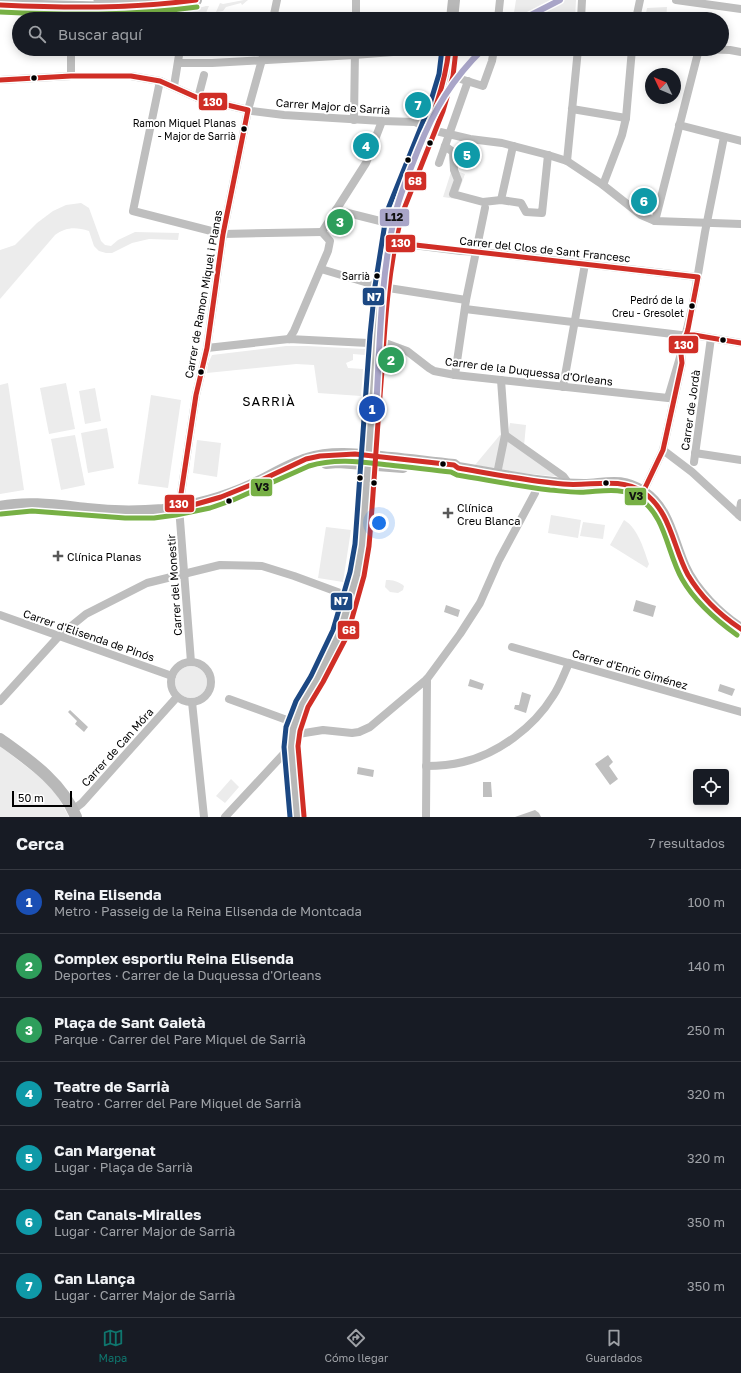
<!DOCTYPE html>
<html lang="es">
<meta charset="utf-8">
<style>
body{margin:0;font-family:"Golos Text",sans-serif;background:#242831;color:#f1f3f6}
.controls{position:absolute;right:12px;bottom:12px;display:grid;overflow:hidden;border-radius:4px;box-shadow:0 2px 10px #0003}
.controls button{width:36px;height:36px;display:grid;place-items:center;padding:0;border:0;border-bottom:1px solid #363941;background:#171b24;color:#f1f3f6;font:20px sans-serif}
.compass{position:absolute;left:645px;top:68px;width:36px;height:36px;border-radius:50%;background:#171b24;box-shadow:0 2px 10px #0003;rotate:314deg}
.scale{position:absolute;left:12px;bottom:10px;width:60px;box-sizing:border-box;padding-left:4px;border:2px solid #000;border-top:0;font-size:11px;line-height:14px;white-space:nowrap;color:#000;-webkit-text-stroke:3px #fff;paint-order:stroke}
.you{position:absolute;left:379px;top:523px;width:14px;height:14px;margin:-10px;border:3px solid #fff;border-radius:50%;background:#1a73e8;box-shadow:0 0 0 6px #1a73e833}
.badge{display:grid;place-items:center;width:26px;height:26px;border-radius:50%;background:#0f766e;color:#fff;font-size:13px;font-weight:700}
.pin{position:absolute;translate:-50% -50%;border:2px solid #fff;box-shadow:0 1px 4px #0006}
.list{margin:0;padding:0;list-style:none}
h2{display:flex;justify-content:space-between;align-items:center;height:52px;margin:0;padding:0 16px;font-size:17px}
h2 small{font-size:13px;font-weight:400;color:#9ea1a6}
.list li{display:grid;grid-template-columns:26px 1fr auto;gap:12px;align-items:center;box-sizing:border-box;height:64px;padding:0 16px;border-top:1px solid #363941}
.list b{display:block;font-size:15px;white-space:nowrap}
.list p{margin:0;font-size:13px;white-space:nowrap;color:#9ea1a6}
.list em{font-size:13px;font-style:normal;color:#9ea1a6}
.icon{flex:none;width:22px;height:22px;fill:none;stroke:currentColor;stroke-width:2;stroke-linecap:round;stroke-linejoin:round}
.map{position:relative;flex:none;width:741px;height:817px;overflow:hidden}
.search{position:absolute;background:#171b24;box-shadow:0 2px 10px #0003;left:12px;right:12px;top:12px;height:44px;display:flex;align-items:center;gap:10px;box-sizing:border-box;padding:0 14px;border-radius:22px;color:#9ea1a6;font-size:15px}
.sheet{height:500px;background:#171b24}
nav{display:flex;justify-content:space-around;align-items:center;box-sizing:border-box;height:56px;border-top:1px solid #363941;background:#171b24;font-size:11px;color:#9ea1a6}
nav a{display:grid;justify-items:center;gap:2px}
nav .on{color:#0f766e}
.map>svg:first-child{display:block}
.green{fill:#ececec}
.water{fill:#bfbfbf}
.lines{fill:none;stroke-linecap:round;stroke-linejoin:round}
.street{stroke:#bebebe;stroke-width:8}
.secondary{stroke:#b8b8b8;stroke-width:12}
.highway{stroke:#bebebe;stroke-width:15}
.bus-1-casing{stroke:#fff;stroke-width:8}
.bus-2-casing{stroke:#fff;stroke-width:8}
.bus-3-casing{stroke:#fff;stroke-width:8}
.bus-4-casing{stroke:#fff;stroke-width:8}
.bus-5-casing{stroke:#fff;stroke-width:8}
.bus-1{stroke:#d02e26;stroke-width:5}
.bus-2{stroke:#77b045;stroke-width:5}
.bus-3{stroke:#d02e26;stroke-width:5}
.bus-4{stroke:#1c4883;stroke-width:5}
.bus-5{stroke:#77b045;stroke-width:5}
.metro-1-casing{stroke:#fff;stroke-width:9}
.metro-1{stroke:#a9a5c8;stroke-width:6}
.bus-dot{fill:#000;stroke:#fff;stroke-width:1.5}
.poi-dot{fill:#595959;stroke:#fff;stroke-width:1.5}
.labels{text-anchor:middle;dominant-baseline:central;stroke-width:4;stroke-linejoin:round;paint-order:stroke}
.bus-label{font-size:10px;fill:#000;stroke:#fff;text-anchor:end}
.street-label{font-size:11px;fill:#000;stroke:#fff}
.poi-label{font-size:11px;fill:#000;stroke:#fff;text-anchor:start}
.quarter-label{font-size:13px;letter-spacing:1px;fill:#000;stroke:#fff}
.line-badge{stroke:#fff;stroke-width:1.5}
.badge-label{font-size:11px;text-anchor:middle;font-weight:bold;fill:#fff}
.pale-badge-label{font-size:11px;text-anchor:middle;font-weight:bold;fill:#111}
</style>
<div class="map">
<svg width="741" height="817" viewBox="0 0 741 817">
<rect width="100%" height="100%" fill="#fff"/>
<g class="green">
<polygon points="244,0 248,0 242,5 241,3 226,7 223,11 216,12 220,3 223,4"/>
<polygon points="516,0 576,0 575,19 513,19"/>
<polygon points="206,6 209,6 205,15 203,13 195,16 192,19 190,19 191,13 195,9"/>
<polygon points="667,7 666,19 645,19 647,8"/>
<polygon points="176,12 178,19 173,19 174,18 172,16 167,18 159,17 139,19 90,19 95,15"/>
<polygon points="452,169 465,174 456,199 443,197"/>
<path d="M 81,203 L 89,208 L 101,241 L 105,245 L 111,246 L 118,240 L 135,232 L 179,233 L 178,240 L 149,239 L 132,243 L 112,253 L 106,253 L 99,251 L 94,246 L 89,231 C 75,227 67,227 55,235 L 0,299 L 0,250 L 15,245 L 37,223 L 53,211 L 66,205 Z"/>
<polygon points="339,215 348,217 345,236 327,233 334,217"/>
<polygon points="286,346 307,346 365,349 365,355 353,354 353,360 346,363 348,368 363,369 361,396 318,393 314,365 296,364 207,373 208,364 212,355"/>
<polygon points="8,383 24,490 0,494 0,385"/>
<polygon points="66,383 75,429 49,434 40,388"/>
<polygon points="95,388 101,421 85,424 79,391"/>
<polygon points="151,395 181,400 168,488 138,484"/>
<polygon points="510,423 526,425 524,446 563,477 500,471"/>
<polygon points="107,428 114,468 88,473 81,433"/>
<polygon points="75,435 85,485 61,490 51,439"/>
<polygon points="500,435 503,438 495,469 475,465"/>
<polygon points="197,440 221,443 217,477 193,473"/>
<polygon points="551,515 581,520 578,538 548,533"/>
<path d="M 624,520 C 638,528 644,550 649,564 L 647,568 L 610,545 Z"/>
<polygon points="583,522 605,525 603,539 580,536"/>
<polygon points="326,527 351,530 343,582 318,578"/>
<path d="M 386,580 C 393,580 398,581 404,586 L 403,590 L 398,593 L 390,592 L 385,587 Z"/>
<circle cx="191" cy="682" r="16"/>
<polygon points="0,746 41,778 56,793 69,817 0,817"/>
<polygon points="231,779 239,787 225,803 216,796"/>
</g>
<g class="water">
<polygon points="636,600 656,606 653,617 633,611"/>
<polygon points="446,605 460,610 458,617 444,612"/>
<polygon points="470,679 484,684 482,690 468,686"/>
<polygon points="720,684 735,689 732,696 718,691"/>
<polygon points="522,692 531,695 526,713 514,709 515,705 519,705"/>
<polygon points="70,710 88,727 84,732 75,724 77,721 68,712"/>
<polygon points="608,755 613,762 609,766 618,779 610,785 595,764"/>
<polygon points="358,767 374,770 373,777 357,774"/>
<polygon points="483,782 491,782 492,797 483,797"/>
<polygon points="535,810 539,813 541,817 515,817"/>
</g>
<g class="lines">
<g class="street">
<polyline points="676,0 741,9"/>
<polyline points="71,7 71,19"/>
<polyline points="184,19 187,2"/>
<polyline points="273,19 277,0"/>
<polyline points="356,19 356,0"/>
<polyline points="498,19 500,0"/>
<polyline points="581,19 582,0"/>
<polyline points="636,19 640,0"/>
<polyline points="71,49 71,76"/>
<polyline points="699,49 730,50 741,52"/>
<polyline points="179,63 212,63 354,55 432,49"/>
<polyline points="451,76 483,86 492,61 494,49"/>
<polyline points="0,80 71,76 131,76 160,81 198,98 252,111 284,115 382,121 415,122 436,131 470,139 502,143 548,155 567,161 603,185 641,215 655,221 741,224"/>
<polyline points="160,81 133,211 223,234 322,232"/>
<polyline points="174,86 180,49"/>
<polyline points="198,98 204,75"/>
<polyline points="572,109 626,118"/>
<polyline points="354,120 355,49"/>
<polyline points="679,125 741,141"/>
<polyline points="445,146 453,152 454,170 458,180 453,194 483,202 501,200 521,203 526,212 542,213 548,155"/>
<polyline points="567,161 578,49"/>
<polyline points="439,163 468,81"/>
<polyline points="603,185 622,135 626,118 632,49"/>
<polyline points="501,200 513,146"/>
<polyline points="336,210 392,224"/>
<polyline points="655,221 699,49"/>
<polyline points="322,232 366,163 382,121"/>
<polyline points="389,242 461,251 481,252 698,277"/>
<polyline points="321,269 368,283"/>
<polyline points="382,287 466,300"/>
<polyline points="465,309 681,335 694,335 741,343"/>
<polyline points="289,339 294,331 328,251 330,241 322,232"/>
<polyline points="207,348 289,339 388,344 407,351 429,368 434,371 455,375 668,398 681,354"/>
<polyline points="455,375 466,300 485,208"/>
<polyline points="563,387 585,264"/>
<polyline points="505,435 563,476 569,484"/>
<polyline points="663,450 692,472 741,517"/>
<polyline points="695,453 741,460"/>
<polyline points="694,462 711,338"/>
<polyline points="497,474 505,435 501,380"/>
<polyline points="643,492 663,450 682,363 681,354 693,304 705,232 724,137"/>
<polyline points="739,515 741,503"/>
<polyline points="0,615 172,676"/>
<polyline points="512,647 741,712"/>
<circle cx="191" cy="682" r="20"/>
<polyline points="191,662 179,507 196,395 207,348 223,234 248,110 265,49"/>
<polyline points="229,699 295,723"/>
<polyline points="0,701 59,636 86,614 147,583 220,565 262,566 294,576 351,597"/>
<polyline points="192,702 204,817"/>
<polyline points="292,735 323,730 352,733 359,732 370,727 427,679 460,634 480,603 499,560 535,493 537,481"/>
<path d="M 426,766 C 439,766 451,765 463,762 C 498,754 534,727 553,696 C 560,686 564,674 569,663"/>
<polyline points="73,810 82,803 177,697"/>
<polyline points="225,817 291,746"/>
<polyline points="426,817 427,679"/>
</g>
<g class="secondary">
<polyline points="0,5 121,8"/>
<polyline points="157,5 196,0"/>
<polyline points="452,19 454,0"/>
<polyline points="326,463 338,462 403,467"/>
<path d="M 0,507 C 28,501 59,506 87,509 C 112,512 138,512 163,510 C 194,506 224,498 252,485 C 269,477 290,464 307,459 C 334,450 363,455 391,458 C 412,460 433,463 454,465 L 458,468 C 490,473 522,480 554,483 C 564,485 574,485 584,485 C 607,484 622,478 643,492 C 669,509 672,541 684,567 C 694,590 720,616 741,629"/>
<path d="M 0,739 C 29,760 62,782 76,817"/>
<polyline points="297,817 291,746 293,729 302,704 317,679 340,633 357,574 362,545 377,336 382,287 392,224 395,212 436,109 446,75 449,49"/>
</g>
<path class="highway" d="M 101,0 C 123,4 144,3 166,0"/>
<g class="bus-1-casing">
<g id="bus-1">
<path d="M 0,5 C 66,8 131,9 196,0"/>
<path d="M 449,49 C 441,119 402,174 389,242 L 698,277 L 688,329 L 681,354 L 682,363 L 663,450 L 643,492"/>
<path d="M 0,80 L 71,76 L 131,76 L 160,81 L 198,98 L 248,110 L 223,234 L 207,348 L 196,395 L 179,507 L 193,505 L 221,497 L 253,484 L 306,459 L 320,456 L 355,454 L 454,465 L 458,468 C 493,474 528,481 563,484 C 589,487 619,476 643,492 C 671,511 673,548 688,575 C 701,597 720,615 741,629"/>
<polyline points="686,335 694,335 741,343"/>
</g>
</g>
<g class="bus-2-casing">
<path id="bus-2" d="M 1,514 L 32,511 L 125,518 L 154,518 L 176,515 L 210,508 L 233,500 L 309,466 C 336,458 362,462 389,465 C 410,467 431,470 451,472 L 457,475 C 488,480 518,486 550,490 C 562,491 574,493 586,492 C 604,491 622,487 639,498 C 666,516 667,553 682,579 C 695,602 716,620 737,635"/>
</g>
<g class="bus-3-casing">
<path id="bus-3" d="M 304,816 L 298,746 L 300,731 L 308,707 L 323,682 L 347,636 L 364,576 L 369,546 C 374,488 377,429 382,371 C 385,319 389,265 402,214 L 443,111 L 453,76 L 456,50"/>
</g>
<g class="bus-4-casing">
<polyline id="bus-4" points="290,817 284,747 286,727 296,701 311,676 333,630 350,572 355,544 370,335 375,286 385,223 388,209 429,107 439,74 442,49"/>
</g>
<g class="bus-5-casing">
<path id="bus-5" d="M 0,12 C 66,15 131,16 197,7"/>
</g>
<use href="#bus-1" class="bus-1"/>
<use href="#bus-2" class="bus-2"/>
<use href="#bus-3" class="bus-3"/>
<use href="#bus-4" class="bus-4"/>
<use href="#bus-5" class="bus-5"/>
<g class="metro-1-casing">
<g id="metro-1">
<polyline points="523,19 560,0"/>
<path d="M 376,409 C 380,346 380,281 394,219 C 399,195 409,173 418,150 C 434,110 452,79 483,49"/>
</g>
</g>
<use href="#metro-1" class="metro-1"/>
</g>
<g class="bus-dot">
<circle cx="34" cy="78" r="3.5"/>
<circle cx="244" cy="129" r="3.5"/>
<circle cx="430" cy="143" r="3.5"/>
<circle cx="408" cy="160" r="3.5"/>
<circle cx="377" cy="276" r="3.5"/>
<circle cx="692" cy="306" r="3.5"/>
<circle cx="723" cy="340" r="3.5"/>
<circle cx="201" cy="372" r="3.5"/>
<circle cx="443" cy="464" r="3.5"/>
<circle cx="360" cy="478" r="3.5"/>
<circle cx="374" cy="483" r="3.5"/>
<circle cx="606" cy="483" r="3.5"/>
<circle cx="229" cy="501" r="3.5"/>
</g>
<g class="poi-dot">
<path d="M446 507h4v4h4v4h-4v4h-4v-4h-4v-4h4z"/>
<path d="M56 550h4v4h4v4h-4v4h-4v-4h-4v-4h4z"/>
</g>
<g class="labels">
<g class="bus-label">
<text x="236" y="123">Ramon Miquel Planas<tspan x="236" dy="13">- Major de Sarrià</tspan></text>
<text x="370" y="276">Sarrià</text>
<text x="684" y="300">Pedró de la<tspan x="684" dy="13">Creu - Gresolet</tspan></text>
</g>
<g class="street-label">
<text transform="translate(333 106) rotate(4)">Carrer Major de Sarrià</text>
<text transform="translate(545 249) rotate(6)">Carrer del Clos de Sant Francesc</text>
<text transform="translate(203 294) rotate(-80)">Carrer de Ramon Miquel i Planas</text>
<text transform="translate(529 371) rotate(7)">Carrer de la Duquessa d'Orleans</text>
<text transform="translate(690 410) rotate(-82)">Carrer de Jordà</text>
<text transform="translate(174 585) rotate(-94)">Carrer del Monestir</text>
<text transform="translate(89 635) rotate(19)">Carrer d'Elisenda de Pinós</text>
<text transform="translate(630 669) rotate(16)">Carrer d'Enric Giménez</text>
<text transform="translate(117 747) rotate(-48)">Carrer de Can Móra</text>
</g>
<g class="poi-label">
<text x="457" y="507">Clínica<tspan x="457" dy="13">Creu Blanca</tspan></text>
<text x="67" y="556">Clínica Planas</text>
</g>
<g class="quarter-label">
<text x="269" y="401">SARRIÀ</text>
</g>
</g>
<g class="line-badge">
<rect x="198" y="92" width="30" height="19" rx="4" fill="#d02e26"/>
<rect x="404" y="171" width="23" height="20" rx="4" fill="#d02e26"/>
<rect x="379" y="208" width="31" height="19" rx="4" fill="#a9a5c8"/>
<rect x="385" y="234" width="31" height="19" rx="4" fill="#d02e26"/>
<rect x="362" y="287" width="23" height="19" rx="4" fill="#1c4883"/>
<rect x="668" y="335" width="31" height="19" rx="4" fill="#d02e26"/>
<rect x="250" y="478" width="23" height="19" rx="4" fill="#77b045"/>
<rect x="624" y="487" width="23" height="19" rx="4" fill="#77b045"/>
<rect x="164" y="494" width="31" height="19" rx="4" fill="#d02e26"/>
<rect x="330" y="592" width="23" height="19" rx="4" fill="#1c4883"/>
<rect x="337" y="620" width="23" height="20" rx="4" fill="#d02e26"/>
</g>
<g class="badge-label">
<text x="213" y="106">130</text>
<text x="415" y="185">68</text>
<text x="401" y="247">130</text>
<text x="374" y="301">N7</text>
<text x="684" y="349">130</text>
<text x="179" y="508">130</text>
<text x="341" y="605">N7</text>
<text x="349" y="634">68</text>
</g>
<g class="pale-badge-label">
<text x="394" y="221">L12</text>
<text x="262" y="491">V3</text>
<text x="636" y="500">V3</text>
</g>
</svg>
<div class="controls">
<button><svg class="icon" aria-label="locate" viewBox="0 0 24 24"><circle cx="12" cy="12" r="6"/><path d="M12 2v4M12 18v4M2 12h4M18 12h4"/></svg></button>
</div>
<svg class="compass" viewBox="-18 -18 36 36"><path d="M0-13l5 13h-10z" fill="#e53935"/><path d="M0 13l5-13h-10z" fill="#9ea1a6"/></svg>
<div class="scale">50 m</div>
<div class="you"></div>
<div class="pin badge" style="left:372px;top:409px;background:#1a4fb4">1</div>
<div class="pin badge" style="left:391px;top:360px;background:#2e9e5b">2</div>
<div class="pin badge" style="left:340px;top:222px;background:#2e9e5b">3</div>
<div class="pin badge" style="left:366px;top:146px;background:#0f9aa8">4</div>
<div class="pin badge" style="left:467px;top:155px;background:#0f9aa8">5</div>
<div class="pin badge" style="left:644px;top:201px;background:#0f9aa8">6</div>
<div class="pin badge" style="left:418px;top:105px;background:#0f9aa8">7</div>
<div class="search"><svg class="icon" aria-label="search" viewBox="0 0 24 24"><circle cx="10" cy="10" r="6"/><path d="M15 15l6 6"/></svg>Buscar aquí</div>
</div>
<section class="sheet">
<h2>Cerca<small>7 resultados</small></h2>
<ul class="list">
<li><span class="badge" style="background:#1a4fb4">1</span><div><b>Reina Elisenda</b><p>Metro · Passeig de la Reina Elisenda de Montcada</p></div><em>100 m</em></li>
<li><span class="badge" style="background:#2e9e5b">2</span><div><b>Complex esportiu Reina Elisenda</b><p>Deportes · Carrer de la Duquessa d'Orleans</p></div><em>140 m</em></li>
<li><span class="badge" style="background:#2e9e5b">3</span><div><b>Plaça de Sant Gaietà</b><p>Parque · Carrer del Pare Miquel de Sarrià</p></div><em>250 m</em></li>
<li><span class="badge" style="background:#0f9aa8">4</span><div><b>Teatre de Sarrià</b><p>Teatro · Carrer del Pare Miquel de Sarrià</p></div><em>320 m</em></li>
<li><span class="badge" style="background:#0f9aa8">5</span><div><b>Can Margenat</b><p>Lugar · Plaça de Sarrià</p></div><em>320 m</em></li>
<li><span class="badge" style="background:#0f9aa8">6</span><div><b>Can Canals-Miralles</b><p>Lugar · Carrer Major de Sarrià</p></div><em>350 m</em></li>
<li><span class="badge" style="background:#0f9aa8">7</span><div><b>Can Llança</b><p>Lugar · Carrer Major de Sarrià</p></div><em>350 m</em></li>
</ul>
</section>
<nav>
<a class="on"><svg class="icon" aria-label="map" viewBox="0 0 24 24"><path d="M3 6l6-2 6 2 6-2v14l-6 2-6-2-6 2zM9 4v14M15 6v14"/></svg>Mapa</a>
<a><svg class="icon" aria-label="directions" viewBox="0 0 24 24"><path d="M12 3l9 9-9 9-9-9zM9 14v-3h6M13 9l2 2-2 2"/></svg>Cómo llegar</a>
<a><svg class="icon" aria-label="saved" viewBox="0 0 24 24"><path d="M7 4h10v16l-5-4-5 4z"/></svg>Guardados</a>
</nav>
